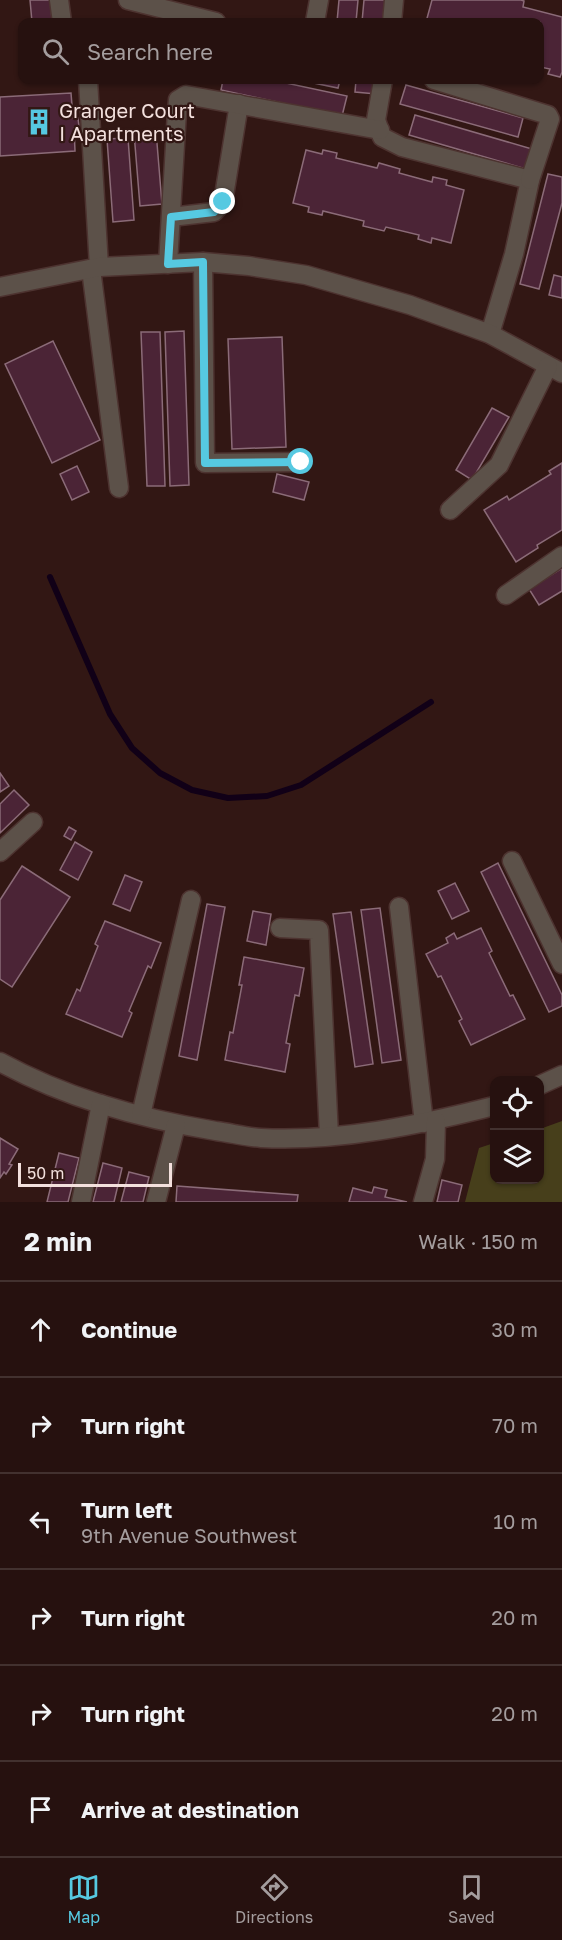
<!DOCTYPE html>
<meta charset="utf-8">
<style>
body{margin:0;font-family:"Golos Text",sans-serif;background:#321f1d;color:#f1f3f6}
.controls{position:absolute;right:18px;bottom:18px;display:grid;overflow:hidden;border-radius:12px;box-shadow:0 2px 4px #0004}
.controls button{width:54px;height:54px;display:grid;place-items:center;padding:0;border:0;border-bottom:2px solid #42312f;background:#26110f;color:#f1f3f6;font:30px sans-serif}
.scale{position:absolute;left:18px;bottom:15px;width:154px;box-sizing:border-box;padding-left:6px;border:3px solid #f3e0dd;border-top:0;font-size:16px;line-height:21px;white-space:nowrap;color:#f3e0dd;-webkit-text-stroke:4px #321714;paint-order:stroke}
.stop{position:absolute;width:18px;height:18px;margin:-14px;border:4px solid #56c9e1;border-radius:50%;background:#fff}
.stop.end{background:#56c9e1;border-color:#fff;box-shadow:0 2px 6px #0008}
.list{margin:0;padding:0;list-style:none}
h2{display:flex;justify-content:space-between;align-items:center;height:78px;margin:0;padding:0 24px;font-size:26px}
h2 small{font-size:20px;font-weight:400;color:#a49d9e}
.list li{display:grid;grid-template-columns:39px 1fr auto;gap:18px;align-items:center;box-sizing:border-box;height:96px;padding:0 24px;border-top:2px solid #42312f}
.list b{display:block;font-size:22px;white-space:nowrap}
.list p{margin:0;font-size:20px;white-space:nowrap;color:#a49d9e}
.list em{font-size:20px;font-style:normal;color:#a49d9e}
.icon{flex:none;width:33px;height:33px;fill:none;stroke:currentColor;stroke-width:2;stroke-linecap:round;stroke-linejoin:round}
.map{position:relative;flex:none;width:562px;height:1202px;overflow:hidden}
.search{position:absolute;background:#26110f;box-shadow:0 2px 4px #0004;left:18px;right:18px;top:18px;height:66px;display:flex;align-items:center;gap:15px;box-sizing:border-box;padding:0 21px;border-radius:12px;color:#a49d9e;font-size:22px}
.sheet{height:654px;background:#26110f}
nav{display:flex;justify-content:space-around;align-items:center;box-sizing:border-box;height:84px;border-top:2px solid #42312f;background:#26110f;font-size:16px;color:#a49d9e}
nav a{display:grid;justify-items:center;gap:3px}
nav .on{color:#56c9e1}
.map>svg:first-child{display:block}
.green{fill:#473f1b}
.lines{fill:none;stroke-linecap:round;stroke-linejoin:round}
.stream{stroke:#110017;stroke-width:6}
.building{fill:#4b2436;stroke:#8b6b78;stroke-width:1.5}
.minor-casing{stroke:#4d3330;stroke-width:21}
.minor{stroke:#5c5149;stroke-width:18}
.route{stroke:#56c9e1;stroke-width:8}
.labels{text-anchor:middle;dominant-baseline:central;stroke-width:4.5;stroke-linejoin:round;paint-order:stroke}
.poi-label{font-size:20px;fill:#f3e0dd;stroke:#321714;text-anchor:start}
</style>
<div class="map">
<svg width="562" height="1202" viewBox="0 0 562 1202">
<rect width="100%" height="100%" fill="#321714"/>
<polygon class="green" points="562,1121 562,1202 465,1202 479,1148 494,1143 494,1180 540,1180 540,1129"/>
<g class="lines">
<polyline class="stream" points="50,577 110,714 132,748 160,773 192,790 228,798 267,796 301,785 431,702"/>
</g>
<g class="building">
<polygon points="30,0 51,0 52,22 32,22"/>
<polygon points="339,0 358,0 356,22 337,22"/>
<polygon points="364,0 385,0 383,22 362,22"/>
<polygon points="432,0 521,0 524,1 523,7 562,17 562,72 560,77 548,74 550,69 540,67 540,22 426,22"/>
<polygon points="223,80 272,80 347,96 342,116 221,90"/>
<polygon points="299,80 340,80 338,88"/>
<polygon points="356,80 377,80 376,94 355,92"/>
<polygon points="406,85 523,118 518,137 400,104"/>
<polygon points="71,93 73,118 78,118 79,127 74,128 75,151 0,156 0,97"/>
<polygon points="415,115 532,149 526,169 409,135"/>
<polygon points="156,131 162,204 140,206 134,133"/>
<polygon points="128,138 134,220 113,222 107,139"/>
<polygon points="306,150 322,154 323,150 337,153 336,158 377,168 379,163 400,169 399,173 432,182 433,177 447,180 446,185 464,190 451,243 432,238 431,243 418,239 419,235 386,227 384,231 363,226 364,221 323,211 322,215 308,212 309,207 293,203"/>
<polygon points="548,174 562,177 562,203 539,289 520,284"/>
<polygon points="554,275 562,277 562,298 549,295"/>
<polygon points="184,331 189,485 170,486 165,332"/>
<polygon points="141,332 160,332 165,486 147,486"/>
<polygon points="282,337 286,447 232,449 228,339"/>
<polygon points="53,341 100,440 52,463 5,364"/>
<polygon points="492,408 509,417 472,480 456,470"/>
<polygon points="562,463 562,530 537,545 538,548 516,562 484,510 507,496 509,500 551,474 549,471"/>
<polygon points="77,466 89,492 72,500 60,474"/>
<polygon points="277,474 309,482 304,500 273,492"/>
<polygon points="562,568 562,591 539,605 529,589"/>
<polygon points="0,773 9,786 0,792"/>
<polygon points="14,790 29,805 0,833 0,804"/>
<polygon points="69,827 76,831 71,840 64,836"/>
<polygon points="75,842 92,852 78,880 60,870"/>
<polygon points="498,863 562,995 562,1006 549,1012 481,872"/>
<polygon points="22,866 70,897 12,987 0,979 0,900"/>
<polygon points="125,875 142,882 130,911 113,904"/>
<polygon points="455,883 469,911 452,919 438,891"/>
<polygon points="207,904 225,907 197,1060 179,1056"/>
<polygon points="380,908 401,1060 382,1063 361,910"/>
<polygon points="253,911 271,914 266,945 247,941"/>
<polygon points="351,912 373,1064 355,1067 333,914"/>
<polygon points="105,921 161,943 151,968 148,966 129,1011 132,1013 122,1037 66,1014 77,989 80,991 98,946 95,944"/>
<polygon points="481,928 492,951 489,953 510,996 513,995 525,1019 471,1045 459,1021 462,1019 441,976 438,977 426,954 448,943 446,938 454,933 457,939"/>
<polygon points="244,957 304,968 299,996 295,995 286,1043 290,1044 285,1072 225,1060 230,1032 233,1033 242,985 239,985"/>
<polygon points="0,1138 18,1149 9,1164 12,1165 6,1174 4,1172 0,1178"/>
<polygon points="59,1153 79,1158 68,1202 47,1202"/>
<polygon points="103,1163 122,1168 114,1202 93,1202"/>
<polygon points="129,1172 149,1177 143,1202 121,1202"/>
<polygon points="442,1180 462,1185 458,1202 437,1202"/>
<polygon points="177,1186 298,1195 297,1202 176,1202"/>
<polygon points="374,1187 387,1190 385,1197 407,1202 349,1202 353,1188 372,1193"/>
</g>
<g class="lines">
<g class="minor-casing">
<g id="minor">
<polyline points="59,0 62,22"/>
<polyline points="128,0 216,22"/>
<polyline points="315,22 319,0"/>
<polyline points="392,22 394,0"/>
<polyline points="88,80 99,267"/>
<polyline points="383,80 376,120 382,137 402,147 530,180 514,254 490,334"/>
<polyline points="434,80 548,115 550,119 530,180"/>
<polyline points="171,217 214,212 223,202 239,104"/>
<polyline points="203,262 205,463 301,462"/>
<polyline points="168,264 177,111 178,100 186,95 380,130"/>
<polyline points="91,269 119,488"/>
<polyline points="0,287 99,267 203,262 249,266 306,275 410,305 490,334 562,373"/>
<polyline points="450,510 499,465 548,366"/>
<polyline points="506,595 562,556"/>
<polyline points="0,852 33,822"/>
<polyline points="512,861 562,964"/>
<polyline points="399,907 424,1123"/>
<polyline points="280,928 319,930 329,1136"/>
<path d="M 0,1062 C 66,1098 142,1119 216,1131 C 231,1133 246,1137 261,1138 C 339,1142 419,1125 494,1106"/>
<polyline points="540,1085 562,1075"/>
<polyline points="141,1115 191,900"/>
<polyline points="81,1202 101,1104"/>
<polyline points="156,1202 176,1125"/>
<polyline points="423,1202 435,1159 436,1121"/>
</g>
</g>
<use href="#minor" class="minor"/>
</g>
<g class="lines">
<polyline class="route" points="223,202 214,212 171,217 168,264 203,262 205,463 301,462"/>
</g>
<defs>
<g id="building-bare" transform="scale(2.07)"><path d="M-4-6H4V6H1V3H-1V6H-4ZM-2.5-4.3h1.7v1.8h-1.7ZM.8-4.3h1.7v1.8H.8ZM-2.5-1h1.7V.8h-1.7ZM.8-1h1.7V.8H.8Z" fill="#56c9e1" stroke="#321714" stroke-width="2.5" paint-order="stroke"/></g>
</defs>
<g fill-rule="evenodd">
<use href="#building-bare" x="39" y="122"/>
</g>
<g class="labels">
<g class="poi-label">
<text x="59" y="110">Granger Court<tspan x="59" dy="23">I Apartments</tspan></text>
</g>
</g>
</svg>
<div class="controls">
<button><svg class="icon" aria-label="locate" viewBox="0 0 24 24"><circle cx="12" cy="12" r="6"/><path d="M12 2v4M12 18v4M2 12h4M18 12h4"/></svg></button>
<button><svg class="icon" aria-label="layers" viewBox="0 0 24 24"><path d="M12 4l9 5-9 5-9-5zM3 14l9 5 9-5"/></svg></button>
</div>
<div class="scale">50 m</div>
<div class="stop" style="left:301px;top:462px"></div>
<div class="stop end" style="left:223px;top:202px"></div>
<div class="search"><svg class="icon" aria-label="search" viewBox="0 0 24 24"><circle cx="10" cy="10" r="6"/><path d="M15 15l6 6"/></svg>Search here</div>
</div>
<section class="sheet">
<h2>2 min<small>Walk · 150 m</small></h2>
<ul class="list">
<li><svg class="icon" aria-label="ahead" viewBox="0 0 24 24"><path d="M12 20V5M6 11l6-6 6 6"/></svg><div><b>Continue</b></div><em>30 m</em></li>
<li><svg class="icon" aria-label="right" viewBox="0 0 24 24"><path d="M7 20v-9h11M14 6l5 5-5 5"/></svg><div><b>Turn right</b></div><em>70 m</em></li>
<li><svg class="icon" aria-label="left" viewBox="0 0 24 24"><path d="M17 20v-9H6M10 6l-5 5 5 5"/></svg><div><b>Turn left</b><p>9th Avenue Southwest</p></div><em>10 m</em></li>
<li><svg class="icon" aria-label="right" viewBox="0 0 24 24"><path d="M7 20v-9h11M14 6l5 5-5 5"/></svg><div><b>Turn right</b></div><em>20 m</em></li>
<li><svg class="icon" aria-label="right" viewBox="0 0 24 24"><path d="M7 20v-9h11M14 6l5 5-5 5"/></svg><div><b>Turn right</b></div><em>20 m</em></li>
<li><svg class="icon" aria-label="arrive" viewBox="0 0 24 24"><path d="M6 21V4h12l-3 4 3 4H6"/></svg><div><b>Arrive at destination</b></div></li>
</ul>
</section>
<nav>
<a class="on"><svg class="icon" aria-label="map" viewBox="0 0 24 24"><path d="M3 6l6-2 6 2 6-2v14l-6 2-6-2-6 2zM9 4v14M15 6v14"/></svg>Map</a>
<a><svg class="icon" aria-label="directions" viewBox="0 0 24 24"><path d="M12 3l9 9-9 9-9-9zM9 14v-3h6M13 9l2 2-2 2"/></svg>Directions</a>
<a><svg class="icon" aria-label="saved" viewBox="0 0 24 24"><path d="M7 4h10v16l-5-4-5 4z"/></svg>Saved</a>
</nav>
